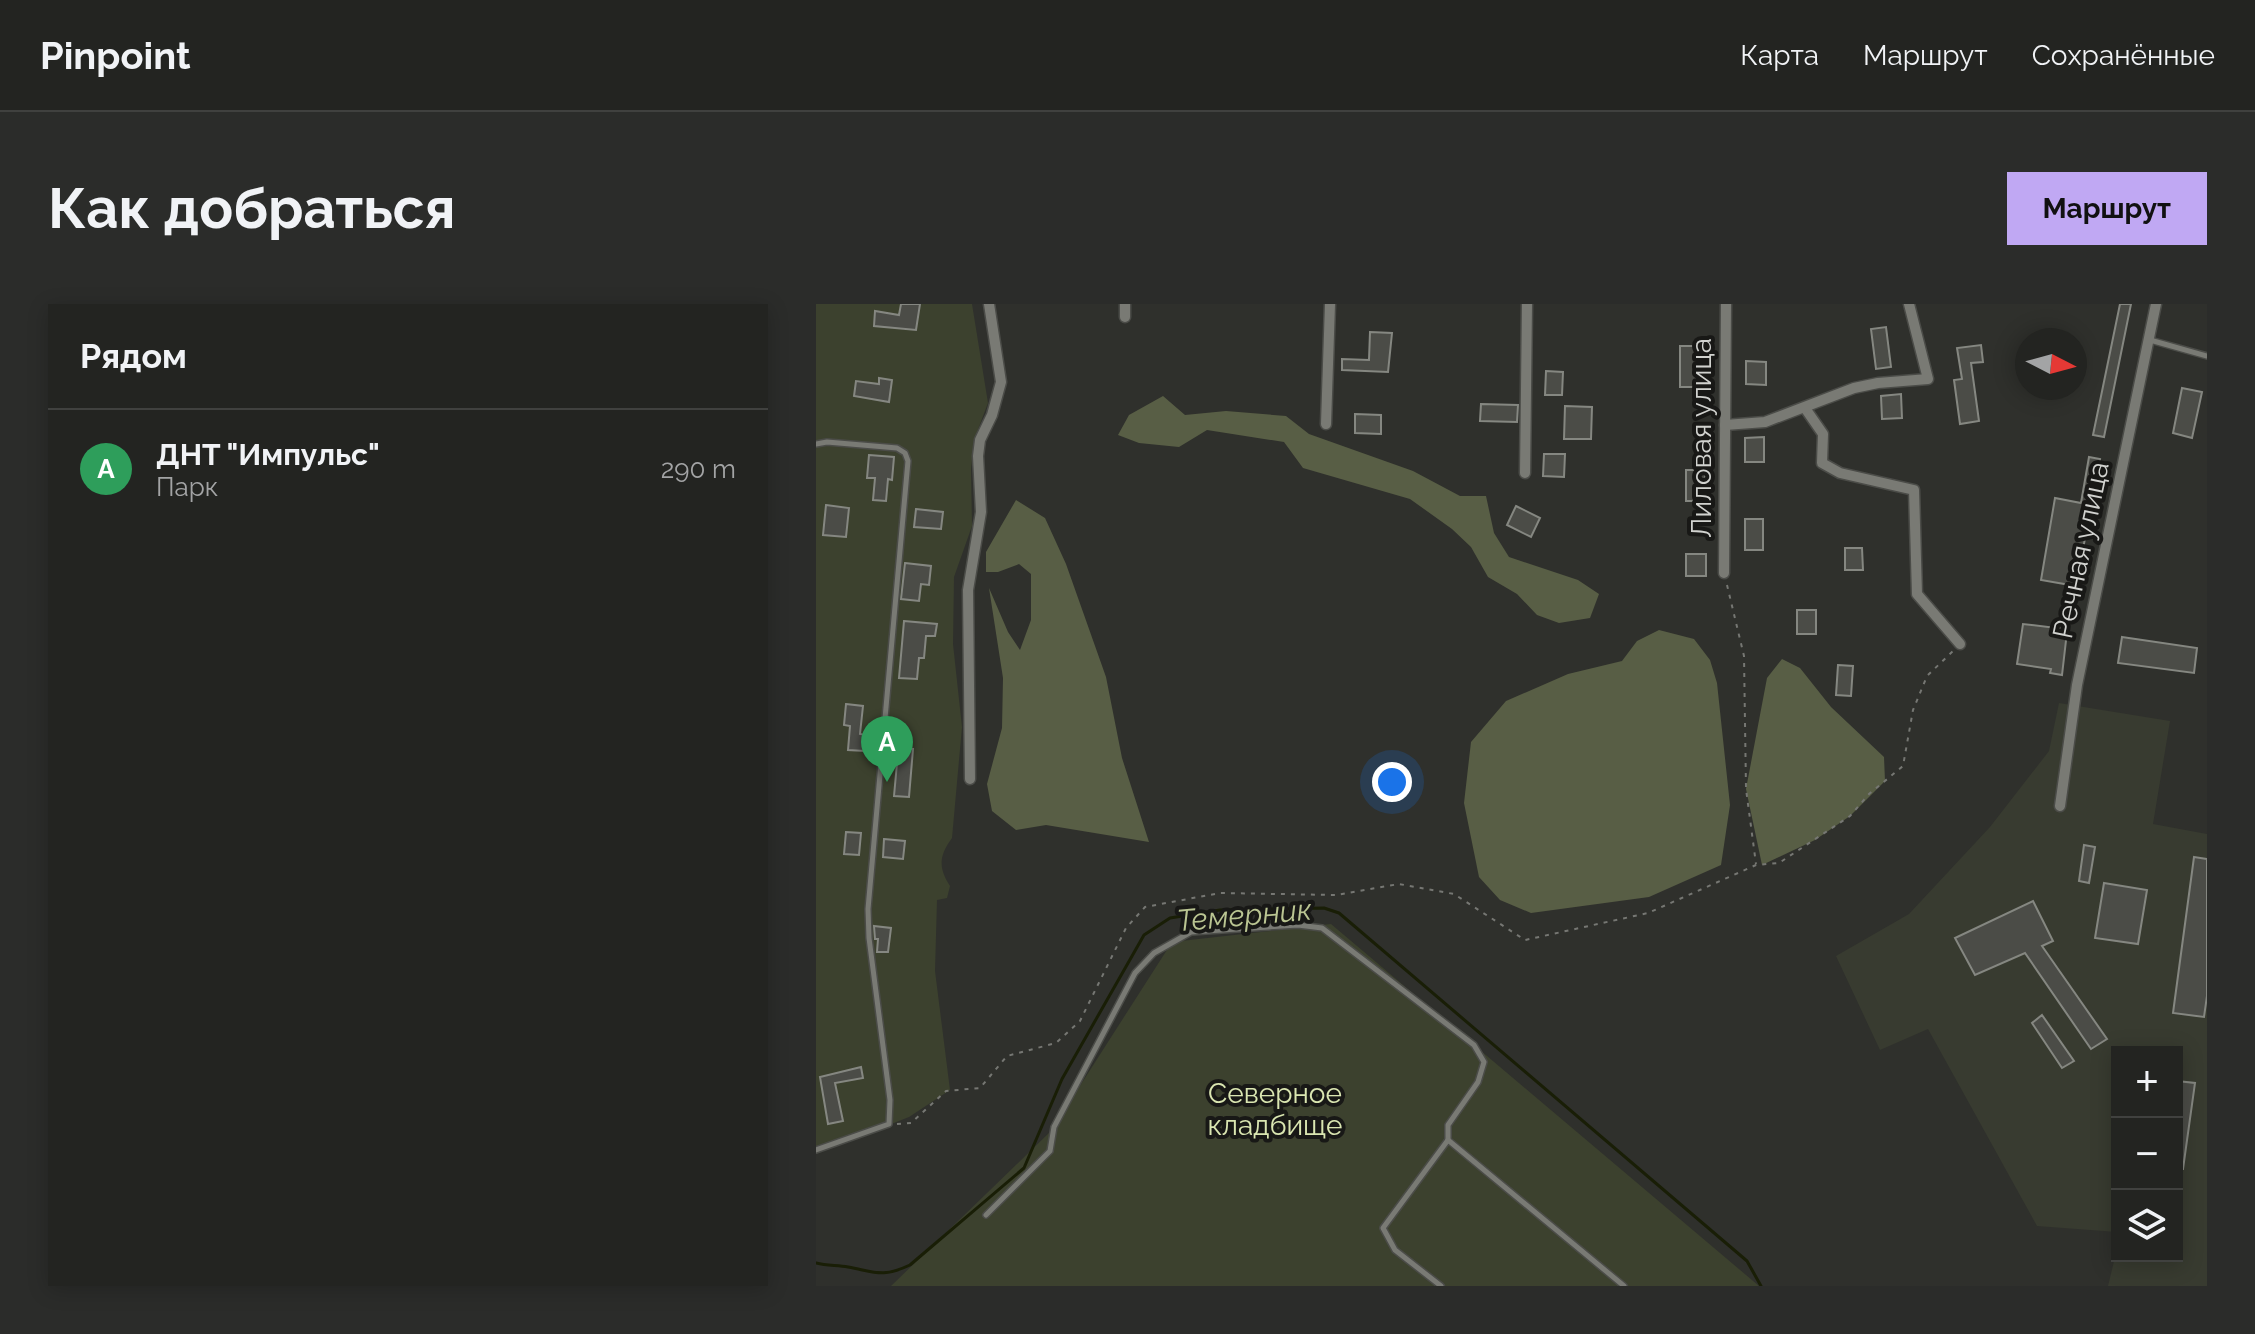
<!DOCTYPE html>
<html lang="ru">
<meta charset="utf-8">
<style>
body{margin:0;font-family:Raleway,sans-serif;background:#2b2c2a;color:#f1f3f6}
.controls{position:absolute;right:24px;bottom:24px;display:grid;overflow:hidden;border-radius:0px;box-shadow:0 4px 20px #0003}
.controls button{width:72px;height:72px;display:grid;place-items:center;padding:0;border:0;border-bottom:2px solid #40413f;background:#232421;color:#f1f3f6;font:40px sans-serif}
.compass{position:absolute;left:1199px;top:24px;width:72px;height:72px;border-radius:50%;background:#232421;box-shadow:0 4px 20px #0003;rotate:96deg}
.you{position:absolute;left:576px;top:478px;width:28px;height:28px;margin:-20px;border:6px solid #fff;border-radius:50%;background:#1a73e8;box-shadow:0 0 0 12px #1a73e833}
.badge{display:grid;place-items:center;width:52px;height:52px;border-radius:50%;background:#c0a8f3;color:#fff;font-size:26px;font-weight:700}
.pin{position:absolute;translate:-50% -66px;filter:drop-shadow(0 2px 4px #0008)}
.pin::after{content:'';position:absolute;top:42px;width:28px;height:24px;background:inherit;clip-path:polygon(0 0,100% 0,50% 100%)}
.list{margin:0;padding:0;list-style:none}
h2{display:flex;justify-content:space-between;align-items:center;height:104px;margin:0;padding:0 32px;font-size:34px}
h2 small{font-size:26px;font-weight:400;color:#a3a4a5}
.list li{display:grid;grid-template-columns:52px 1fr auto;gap:24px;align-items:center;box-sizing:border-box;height:120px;padding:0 32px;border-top:2px solid #40413f}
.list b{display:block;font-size:30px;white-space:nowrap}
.list p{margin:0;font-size:26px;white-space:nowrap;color:#a3a4a5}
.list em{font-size:26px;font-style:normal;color:#a3a4a5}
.icon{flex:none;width:44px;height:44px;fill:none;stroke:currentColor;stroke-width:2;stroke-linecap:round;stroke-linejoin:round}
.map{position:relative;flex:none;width:1391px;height:982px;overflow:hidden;border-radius:0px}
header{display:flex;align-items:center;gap:48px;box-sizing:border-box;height:112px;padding:0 40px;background:#232421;border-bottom:2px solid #40413f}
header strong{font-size:38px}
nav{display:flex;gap:44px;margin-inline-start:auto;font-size:28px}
.intro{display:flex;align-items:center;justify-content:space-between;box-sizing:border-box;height:192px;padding:0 48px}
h1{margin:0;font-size:56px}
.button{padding:20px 36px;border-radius:0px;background:#c0a8f3;color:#111;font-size:28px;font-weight:700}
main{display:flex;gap:48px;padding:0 48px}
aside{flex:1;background:#232421;border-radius:0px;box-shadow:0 4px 20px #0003}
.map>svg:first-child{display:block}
.built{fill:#383b30}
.green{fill:#3c412e}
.forest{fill:#585e45}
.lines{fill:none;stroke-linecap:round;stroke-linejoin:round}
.stream{stroke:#191e06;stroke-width:3}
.building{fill:#4b4c47;stroke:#858781;stroke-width:2}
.service-casing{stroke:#4b4c48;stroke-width:8}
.minor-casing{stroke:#4b4c48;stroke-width:13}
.path{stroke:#767773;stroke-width:2;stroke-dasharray:4 6;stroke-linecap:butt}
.service{stroke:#797a74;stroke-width:5}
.minor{stroke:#797a74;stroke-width:10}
.labels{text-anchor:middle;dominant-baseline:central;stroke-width:8;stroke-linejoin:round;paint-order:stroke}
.street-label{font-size:28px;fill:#d1d2cf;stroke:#181816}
.park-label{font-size:28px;fill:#dae6b1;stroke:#181816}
.water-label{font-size:30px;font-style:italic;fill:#bac592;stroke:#181816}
</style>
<header>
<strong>Pinpoint</strong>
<nav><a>Карта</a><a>Маршрут</a><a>Сохранённые</a></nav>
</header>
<div class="intro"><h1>Как добраться</h1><a class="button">Маршрут</a></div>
<main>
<aside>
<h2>Рядом<small></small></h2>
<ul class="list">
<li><span class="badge" style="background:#2e9e5b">A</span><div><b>ДНТ &quot;Импульс&quot;</b><p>Парк</p></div><em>290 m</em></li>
</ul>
</aside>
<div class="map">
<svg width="1391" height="982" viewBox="0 0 1391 982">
<rect width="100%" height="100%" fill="#2f302c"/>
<polygon class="built" points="1243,399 1354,417 1337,520 1391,530 1391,982 1292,982 1301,945 1301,952 1361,952 1361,748 1301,748 1301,928 1221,922 1112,725 1064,746 1020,652 1093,610 1174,523 1233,447"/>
<g class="green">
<path d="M 0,0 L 156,0 L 172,99 L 158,136 L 155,165 L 156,222 L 138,273 L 137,340 L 146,423 L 136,534 C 123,552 122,563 134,582 L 131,594 L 121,596 L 119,667 L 134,786 L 93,813 L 0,850 Z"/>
<polygon points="515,620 943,982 75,982 235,827 356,638"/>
</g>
<g class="forest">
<polygon points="347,92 369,111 410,107 470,112 493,130 597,167 644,192 670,192 678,229 693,253 762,276 783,290 774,314 743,319 721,311 701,290 672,273 655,243 636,225 594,195 487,164 468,138 391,126 363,143 323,139 302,131 313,111"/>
<polygon points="200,196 229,214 250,260 290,373 306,454 333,538 230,521 200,526 176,507 171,480 186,424 187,374 173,284 192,328 204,346 215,316 215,270 203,260 182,268 170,268 170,248"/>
<polygon points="843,326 878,335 894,356 901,379 914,501 905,561 833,593 715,609 684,596 663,573 648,499 655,438 690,397 752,370 806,357 821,337"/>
<polygon points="966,355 984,364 1015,403 1068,453 1069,477 1034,512 999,536 946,561 930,485 951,374"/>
</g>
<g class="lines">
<path class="stream" d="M 0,959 C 11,962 21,961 32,963 C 60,968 66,974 94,961 L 208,864 L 246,775 L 328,631 L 354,614 L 404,606 L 508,604 L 523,609 L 931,957 L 945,982"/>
</g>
<g class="building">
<polygon points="85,0 104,0 100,26 58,22 59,7 83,11"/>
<polygon points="1304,0 1315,0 1288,133 1277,131"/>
<polygon points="1070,23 1075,63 1060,65 1055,25"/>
<polygon points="554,28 576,29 572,68 526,66 526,55 553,56"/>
<polygon points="1165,41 1167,58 1155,59 1163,117 1144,120 1138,76 1146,75 1141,44"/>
<polygon points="864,42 885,42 886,83 864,83"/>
<polygon points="930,57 950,58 950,81 930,80"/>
<polygon points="730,67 747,68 746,91 729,91"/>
<polygon points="63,74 76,76 73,98 38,92 40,77 63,80"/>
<polygon points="1366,84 1386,88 1376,134 1357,129"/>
<polygon points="1085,90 1086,114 1066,115 1065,92"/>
<polygon points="665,100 702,101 701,118 664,117"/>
<polygon points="749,102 776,103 775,135 748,135"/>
<polygon points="539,110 565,111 565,130 539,129"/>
<polygon points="948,133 948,158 929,158 929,134"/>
<polygon points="728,150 749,150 748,173 727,172"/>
<polygon points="53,151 78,153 76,176 72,175 70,197 57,196 59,174 51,174"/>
<polygon points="1273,153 1284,155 1260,282 1225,276 1239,194 1265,199"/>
<polygon points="870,166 889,166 890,197 870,197"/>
<polygon points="10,201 33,204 30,233 7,231"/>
<polygon points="700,202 724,214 715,233 691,221"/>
<polygon points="100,205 127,208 125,225 98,223"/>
<rect x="929" y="215" width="18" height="31"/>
<polygon points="1029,244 1046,244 1047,266 1029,266"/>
<rect x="870" y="250" width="20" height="22"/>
<polygon points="89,259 115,262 113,281 105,280 103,297 85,295"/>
<rect x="981" y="306" width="19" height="24"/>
<polygon points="88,317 121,320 119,332 110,332 108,354 103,354 101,375 83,374"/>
<polygon points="1241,317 1252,319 1246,371 1234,369 1235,365 1201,360 1207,320 1240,324"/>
<polygon points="1306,333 1381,344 1378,369 1302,359"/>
<polygon points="1022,361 1037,362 1035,392 1020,391"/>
<polygon points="30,400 47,402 44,430 50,431 49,447 32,446 34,422 28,421"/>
<polygon points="75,443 97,445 93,493 78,492 81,459 73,458"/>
<polygon points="30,528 45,529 43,551 28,550"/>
<polygon points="68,535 89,537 87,555 67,553"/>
<polygon points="1268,541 1279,543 1273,579 1263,577"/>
<polygon points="1378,553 1391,555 1391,692 1388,713 1357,709"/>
<polygon points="1288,579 1331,586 1322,640 1279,634"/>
<polygon points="1217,597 1237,637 1226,642 1291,735 1275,745 1209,649 1159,671 1139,634"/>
<polygon points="58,622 75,624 72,648 61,648 62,635 59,635"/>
<polygon points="1226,711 1258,757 1246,764 1216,719"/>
<polygon points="45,763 47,774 19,779 27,817 12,820 4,773"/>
<polygon points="1361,777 1379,779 1367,865 1361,865"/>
</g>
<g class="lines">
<g class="service-casing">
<g id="service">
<polyline points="1334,36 1391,52"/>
<polyline points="0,140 11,138 81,144 89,149 92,157 52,605 53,634 74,796 73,820 0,846"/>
<polyline points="170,911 234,847 238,823 319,669 338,649 375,628 482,621 506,624 658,741 668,758 662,778 632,821 632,836"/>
<polyline points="625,982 579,946 567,924 632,836 808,982"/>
</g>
</g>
<g class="minor-casing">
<g id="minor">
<polyline points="309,13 309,0"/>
<polyline points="989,104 1007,130 1006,159 1024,169 1098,186 1101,290 1144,340"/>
<polyline points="510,120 514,0"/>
<polyline points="909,121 949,118 1038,84 1062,79 1112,75 1093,0"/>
<polyline points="709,169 711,0"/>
<polyline points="908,269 910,0"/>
<polyline points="154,475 152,286 165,208 162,152 164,136 176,111 185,78 173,0"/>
<polyline points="1244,502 1261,381 1340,0"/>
</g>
</g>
<g class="path">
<polyline points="911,281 928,352 930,485 940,560"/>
<polyline points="81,820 95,819 130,787 164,784 191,752 240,739 264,717 310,624 329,603 404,589 520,591 583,580 638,590 709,636 832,609 940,561 963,559 1034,512 1053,490 1087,462 1097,406 1111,372 1137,347"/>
</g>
<use href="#service" class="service"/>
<use href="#minor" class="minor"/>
</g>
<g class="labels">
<g class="street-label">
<text transform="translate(885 134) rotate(-90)">Лиловая улица</text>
<text transform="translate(1265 246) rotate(-78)">Речная улица</text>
</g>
<g class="park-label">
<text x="459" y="789">Северное<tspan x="459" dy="32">кладбище</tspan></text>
</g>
<g class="water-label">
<text transform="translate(428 611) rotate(-5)">Темерник</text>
</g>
</g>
</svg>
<div class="controls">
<button>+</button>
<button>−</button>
<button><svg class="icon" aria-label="layers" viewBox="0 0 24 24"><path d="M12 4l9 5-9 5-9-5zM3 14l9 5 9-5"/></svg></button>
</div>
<svg class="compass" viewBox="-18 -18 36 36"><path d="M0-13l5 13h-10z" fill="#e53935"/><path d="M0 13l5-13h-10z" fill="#a3a4a5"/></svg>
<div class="you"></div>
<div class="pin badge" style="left:71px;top:478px;background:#2e9e5b">A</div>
</div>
</main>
